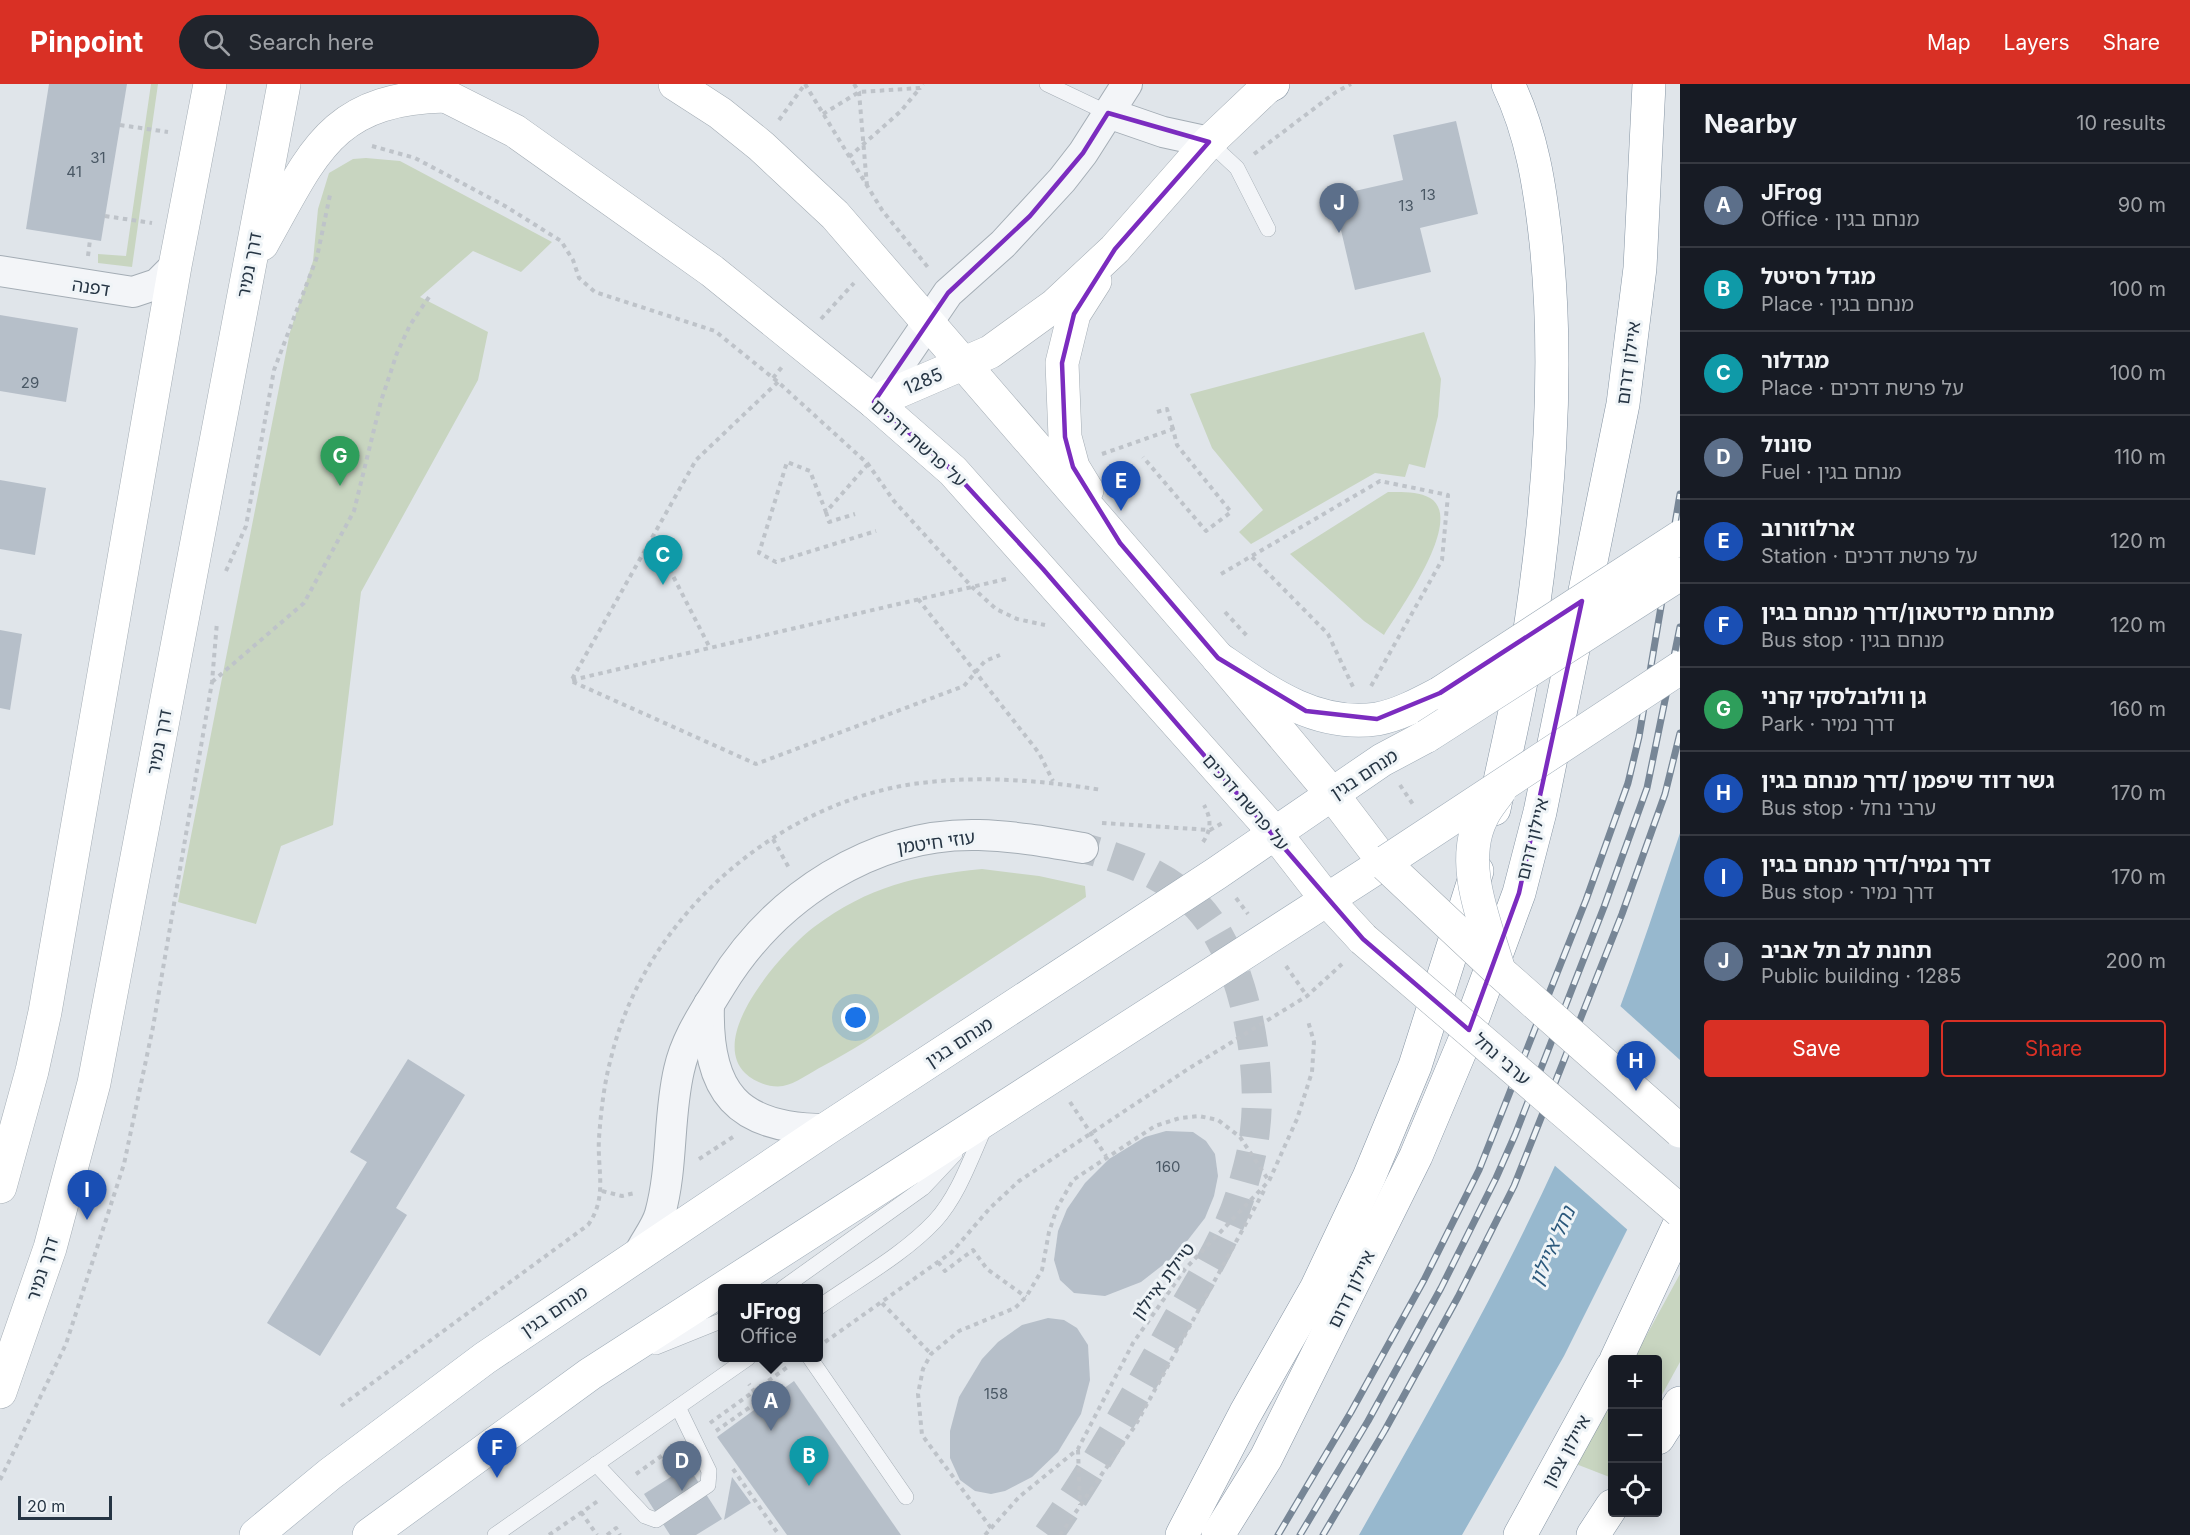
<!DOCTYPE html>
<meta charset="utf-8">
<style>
body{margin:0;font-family:Inter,"Noto Sans Hebrew",sans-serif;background:#20242c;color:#f1f3f6}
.controls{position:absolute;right:18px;bottom:18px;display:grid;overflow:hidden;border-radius:6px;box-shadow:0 3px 15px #0003}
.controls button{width:54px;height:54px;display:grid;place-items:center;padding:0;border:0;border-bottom:2px solid #363941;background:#171b24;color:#f1f3f6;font:30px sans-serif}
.scale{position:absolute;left:18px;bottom:15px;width:94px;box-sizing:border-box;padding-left:6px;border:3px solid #263544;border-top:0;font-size:16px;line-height:21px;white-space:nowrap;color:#263544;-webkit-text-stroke:4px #eff4f7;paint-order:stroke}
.you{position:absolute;left:856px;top:934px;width:21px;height:21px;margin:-15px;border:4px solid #fff;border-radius:50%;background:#1a73e8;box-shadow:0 0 0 9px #1a73e833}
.badge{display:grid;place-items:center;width:39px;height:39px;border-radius:50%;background:#d93025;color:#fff;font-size:20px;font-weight:700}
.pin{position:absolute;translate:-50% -50px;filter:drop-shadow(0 2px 3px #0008)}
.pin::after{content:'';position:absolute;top:32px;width:21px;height:18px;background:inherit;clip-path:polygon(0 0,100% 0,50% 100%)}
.popup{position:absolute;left:718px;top:1200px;width:105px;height:78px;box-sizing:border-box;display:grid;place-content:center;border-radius:6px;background:#171b24;filter:drop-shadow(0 2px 4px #0005);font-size:20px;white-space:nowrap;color:#9ea1a6}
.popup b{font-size:22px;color:#f1f3f6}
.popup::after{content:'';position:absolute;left:50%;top:100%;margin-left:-12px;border:12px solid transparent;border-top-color:#171b24}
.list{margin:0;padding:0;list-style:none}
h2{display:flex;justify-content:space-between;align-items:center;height:78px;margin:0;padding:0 24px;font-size:26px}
h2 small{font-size:20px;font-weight:400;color:#9ea1a6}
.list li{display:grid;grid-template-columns:39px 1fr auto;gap:18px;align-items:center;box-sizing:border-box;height:84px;padding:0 24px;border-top:2px solid #363941}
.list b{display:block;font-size:22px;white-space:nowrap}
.list p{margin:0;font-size:20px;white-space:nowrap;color:#9ea1a6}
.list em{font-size:20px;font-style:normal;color:#9ea1a6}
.actions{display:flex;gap:12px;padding:18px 24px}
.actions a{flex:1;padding:14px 0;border:2px solid #d93025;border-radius:6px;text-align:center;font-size:21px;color:#d93025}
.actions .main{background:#d93025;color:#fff}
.icon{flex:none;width:33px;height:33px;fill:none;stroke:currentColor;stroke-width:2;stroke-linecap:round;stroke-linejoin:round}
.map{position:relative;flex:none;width:1680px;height:1451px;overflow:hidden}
header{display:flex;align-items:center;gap:36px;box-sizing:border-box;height:84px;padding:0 30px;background:#d93025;color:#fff}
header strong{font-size:28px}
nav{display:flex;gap:33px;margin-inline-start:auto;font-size:21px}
.search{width:420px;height:54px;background:#20242c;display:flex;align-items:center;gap:15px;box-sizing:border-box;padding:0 21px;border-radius:33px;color:#9ea1a6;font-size:22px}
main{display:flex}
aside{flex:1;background:#171b24}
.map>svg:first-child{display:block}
.green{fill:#c8d5c0}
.water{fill:#97b8ce}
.pier{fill:#e0e5ea}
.building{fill:#b6bfc9}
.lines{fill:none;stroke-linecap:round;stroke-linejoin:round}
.street-tunnel{stroke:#bbc2c9;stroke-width:30;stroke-dasharray:30 15;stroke-linecap:butt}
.lane-casing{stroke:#a4adb5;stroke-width:16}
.street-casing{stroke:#a4adb5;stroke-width:32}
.secondary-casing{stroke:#a4adb5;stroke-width:34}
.primary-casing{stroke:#9eabb7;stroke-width:34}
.highway-casing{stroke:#8594a3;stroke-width:34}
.path{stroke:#bec3c9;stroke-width:4;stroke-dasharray:4.5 4.5;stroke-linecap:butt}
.lane{stroke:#f3f5f8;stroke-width:15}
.street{stroke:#f3f5f8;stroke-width:30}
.secondary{stroke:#fff;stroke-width:33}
.primary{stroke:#fff;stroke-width:33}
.highway{stroke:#fff;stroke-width:33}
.rail-casing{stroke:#778696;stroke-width:7}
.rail{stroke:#eff4f7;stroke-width:4.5;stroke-dasharray:14;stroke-linecap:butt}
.secondary-bridge-casing{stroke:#a4adb5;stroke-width:34;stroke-linecap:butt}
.primary-bridge-casing{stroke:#9eabb7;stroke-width:34;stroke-linecap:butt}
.secondary-bridge{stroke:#fff;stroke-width:33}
.primary-bridge{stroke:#fff;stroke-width:33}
.marked{fill:none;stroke:#7b2cbf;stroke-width:4.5;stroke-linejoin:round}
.labels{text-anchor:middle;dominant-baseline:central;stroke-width:6;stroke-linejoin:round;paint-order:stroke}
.number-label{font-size:15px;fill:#4a5865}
.street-label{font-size:18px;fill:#263544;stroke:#eff4f7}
.water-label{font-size:20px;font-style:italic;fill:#2c597c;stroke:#eff4f7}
</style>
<header>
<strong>Pinpoint</strong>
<div class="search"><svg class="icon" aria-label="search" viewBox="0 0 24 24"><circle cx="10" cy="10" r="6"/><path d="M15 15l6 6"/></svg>Search here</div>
<nav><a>Map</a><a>Layers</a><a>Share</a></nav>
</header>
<main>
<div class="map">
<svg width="1680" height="1451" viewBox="0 0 1680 1451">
<rect width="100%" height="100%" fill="#e0e5ea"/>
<g class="green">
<polygon points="151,0 158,0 132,183 98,179 98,170 126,172"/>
<polygon points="366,74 400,77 552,158 521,188 473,167 420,213 488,248 478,296 361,508 333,741 281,762 256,840 178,818 290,248 313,177 318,125 329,89 353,75"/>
<polygon points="1424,248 1441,295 1438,332 1425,384 1409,380 1405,393 1375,389 1251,460 1239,448 1263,426 1212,364 1190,310"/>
<path d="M 1388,408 C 1401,408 1418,407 1430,414 C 1466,435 1398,528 1384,551 L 1364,537 L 1290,470 Z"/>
<path d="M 982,785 L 1039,792 L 1085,802 L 1086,813 C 1034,847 982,881 930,915 C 895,938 861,962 823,982 C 811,988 795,1000 783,1002 C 770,1004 754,998 745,989 C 707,951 783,867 814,843 C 869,802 915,792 982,785 Z"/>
<polygon points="1680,1190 1680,1278 1658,1318 1658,1276 1633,1276"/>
<polygon points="1612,1314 1612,1394 1576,1380"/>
</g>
<path class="water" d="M 1680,749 L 1680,1018 L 1631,1138 L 1564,1272 L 1462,1451 L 1359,1451 C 1429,1327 1500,1203 1559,1073 C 1607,968 1644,858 1680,749 Z"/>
<polygon class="pier" points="1618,920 1680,976 1680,1026 1630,1148 1553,1080"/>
<g class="building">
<polygon points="49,0 127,0 101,157 26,145"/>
<polygon points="1456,37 1478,130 1420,144 1431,188 1355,206 1333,112 1403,96 1393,51"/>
<polygon points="0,231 78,244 66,318 0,307"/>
<polygon points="0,396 46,404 35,471 0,465"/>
<polygon points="0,546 22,550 10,626 0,624"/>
<polygon points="408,975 465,1011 396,1124 407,1131 320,1272 267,1239 367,1078 350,1068"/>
<polygon points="1166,1047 1193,1048 1206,1057 1215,1070 1218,1092 1214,1112 1205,1134 1177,1170 1141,1198 1105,1212 1074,1209 1060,1196 1054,1176 1058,1147 1067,1125 1085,1099 1109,1075 1145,1053"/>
<polygon points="1048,1234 1064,1236 1077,1244 1088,1261 1090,1296 1081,1330 1058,1368 1032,1393 1005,1407 991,1410 975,1407 960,1396 950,1374 950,1347 959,1313 982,1275 998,1258 1022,1241"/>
<polygon points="794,1297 901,1451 787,1451 717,1353"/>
<polygon points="688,1382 722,1435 696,1451 670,1451 644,1410"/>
<polygon points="732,1393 751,1419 724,1436"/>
</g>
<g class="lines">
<path class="street-tunnel" d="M 1048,1451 C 1096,1383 1136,1310 1176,1238 C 1199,1198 1226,1156 1240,1112 C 1246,1091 1253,1068 1255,1046 C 1263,981 1244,872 1198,823 C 1167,791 1125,775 1083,764"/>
<g class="lane-casing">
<g id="lane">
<polyline points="1047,0 1108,29"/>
<polyline points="1209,58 1237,84 1268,145"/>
<polyline points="783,1204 923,1104 955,1070"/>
<path d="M 819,1223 C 857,1196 903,1171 935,1137 C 958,1112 971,1074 985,1043"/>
<polyline points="656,1263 723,1236"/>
<polyline points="810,1274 906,1413"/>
<polyline points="596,1380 645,1432 656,1436 708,1401 709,1387 678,1323"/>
<polyline points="495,1451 748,1274"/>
</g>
</g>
<g class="street-casing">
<g id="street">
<polyline points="1108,29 1163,48 1209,58"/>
<polyline points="0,187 133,208 157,200 175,182"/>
<polyline points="874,318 948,209 1003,160 1062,96 1083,69 1127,0"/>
<path d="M 709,920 C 706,1008 737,1045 826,1045"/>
<path d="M 639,1170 C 645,1157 656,1144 660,1130 C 673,1083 668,1033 679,986 C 686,954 704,929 721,901 C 775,813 873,748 979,751 C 1014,752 1048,758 1083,764"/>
</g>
</g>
<g class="secondary-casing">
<g id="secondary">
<polyline points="422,0 515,47 712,187 874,318 953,387 1275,749 1328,817 1363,855"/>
<polyline points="675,0 720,29 761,62 835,131 1218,574 1332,710 1386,781"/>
<path d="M 262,160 C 313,70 330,14 446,12"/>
<polyline points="874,318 990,268 1055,221 1115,165 1209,58 1267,3"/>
<polyline points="1087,406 1073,383 1065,353 1062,279 1074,230 1095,197"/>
<polyline points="0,1103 32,987 45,928 175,182 210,0"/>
<polyline points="0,1308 50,1164 94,999 284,0"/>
</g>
</g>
<g class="primary-casing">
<g id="primary">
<path d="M 1218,574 C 1266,607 1315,644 1377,635 C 1399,631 1421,619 1440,609"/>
<polyline points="256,1451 330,1390 485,1274 826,1045 1217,789 1382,676 1427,652"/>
<polyline points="369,1451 590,1290 1387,777"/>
</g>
</g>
<g class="highway-casing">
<g id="highway">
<polyline points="1267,3 1273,0"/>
<path d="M 1494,725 C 1505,672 1518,619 1527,565 C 1548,432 1560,293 1546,158 C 1540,103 1532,50 1508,0"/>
<polyline points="1616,1276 1680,1139"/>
<polyline points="1658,1354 1680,1319"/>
<polyline points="1182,1451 1245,1330 1316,1205 1369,1093 1415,982 1477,787"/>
<polyline points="1218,1451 1266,1374 1416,1072 1464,958 1519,809 1540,728 1623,320 1640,184 1649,0"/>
<polyline points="1520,1451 1612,1283"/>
<polyline points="1593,1451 1612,1422"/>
</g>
</g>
<g class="path">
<polyline points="805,0 882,126 930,186"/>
<polyline points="854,0 859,8 867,102"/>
<polyline points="823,30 859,8 920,4 923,0"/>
<polyline points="779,36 805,0"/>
<polyline points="120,41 168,48"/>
<polyline points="372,62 415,74 505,122 561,157 573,176 579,194 595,208 715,247 778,298 868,380 894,417 972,503 996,525 1017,535 1045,541"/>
<polyline points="1254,70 1336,8 1351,0"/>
<polyline points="849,73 901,27 920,4"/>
<polyline points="105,132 152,139"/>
<polyline points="88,172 90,156"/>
<polyline points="821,235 854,199"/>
<polyline points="773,294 782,283"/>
<polyline points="778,298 696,376 571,597 756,680 964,602 985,577 1000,571"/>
<polyline points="1157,328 1167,325 1173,345"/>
<polyline points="1102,370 1173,345 1177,361 1231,428 1206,447 1143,373"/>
<polyline points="868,380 826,428 810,387 787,378 759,469 776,478 876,447"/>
<polyline points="826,428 829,438 855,430"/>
<polyline points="653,453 710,564"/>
<polyline points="1252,473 1328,550 1354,605"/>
<polyline points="226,487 246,442 274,286 317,173 330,111"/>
<polyline points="1221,490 1380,397 1448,411 1442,476 1370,604"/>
<polyline points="918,515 1039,669 1053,697"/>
<polyline points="1225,528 1248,553"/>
<polyline points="572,596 1006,495"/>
<polyline points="212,598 304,519 354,427 381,317 397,269 410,241 429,213"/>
<polyline points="1400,701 1414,722"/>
<polyline points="1102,739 1210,746 1224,738"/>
<polyline points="773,755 789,784"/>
<path d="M 1203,758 C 1212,745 1211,734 1204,721"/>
<polyline points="1236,814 1248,830"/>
<polyline points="1286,882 1307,912"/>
<polyline points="1070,1018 1106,1072"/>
<polyline points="699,1075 733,1053"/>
<polyline points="602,1107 622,1112 635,1109"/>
<polyline points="938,1178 945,1187 973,1166 987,1185 1026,1213"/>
<polyline points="882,1219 931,1270"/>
<polyline points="825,1258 952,1168 990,1124 1019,1097 1188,985 1307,912 1342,880"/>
<path d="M 341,1322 L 588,1141 C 608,1113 597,1086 599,1054 C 601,1027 604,1000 611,974 C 644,836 773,721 913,700 C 977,691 1039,696 1102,706"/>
<polyline points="710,1339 789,1282"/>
<polyline points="716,1347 760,1316 749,1300"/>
<polyline points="1078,1366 1080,1421"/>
<polyline points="733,1385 779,1451"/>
<polyline points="636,1390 674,1363"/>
<polyline points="0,1396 66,1260 124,1080 153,943 212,598 217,538"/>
<polyline points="581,1428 597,1451"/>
<polyline points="991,1444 922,1351 918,1310 923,1285 931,1270 959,1247 1015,1224 1026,1213 1042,1186 1049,1148 1057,1124 1073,1096 1155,1042 1180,1034 1199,1032 1218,1036 1240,1053 1269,1097"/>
<polyline points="549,1451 598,1417"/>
<polyline points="607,1451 616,1444 620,1451"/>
<polyline points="985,1451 1019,1413 1078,1365 1133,1259 1185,1185 1269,1097 1297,1035 1312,988 1314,958 1308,937"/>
<polyline points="1060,1451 1135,1342 1266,1103"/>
</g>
<use href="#lane" class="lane"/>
<use href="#street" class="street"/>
<use href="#secondary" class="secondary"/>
<use href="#primary" class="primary"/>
<use href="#highway" class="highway"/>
<g class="rail-casing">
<g id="rail">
<polyline points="1278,1451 1351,1328 1424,1196 1479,1086 1586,816 1628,699 1639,653 1680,410"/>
<polyline points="1300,1451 1368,1337 1441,1204 1496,1094 1515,1051 1604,823 1647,704 1680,543"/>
<polyline points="1323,1451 1385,1346 1458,1213 1514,1102 1622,830 1665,710 1680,649"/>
</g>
</g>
<use href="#rail" class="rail"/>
<g class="secondary-bridge-casing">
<g id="secondary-bridge">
<polyline points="1386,781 1499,887 1680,1047"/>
<polyline points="1363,855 1680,1127"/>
</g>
</g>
<g class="primary-bridge-casing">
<g id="primary-bridge">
<polyline points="1440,609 1680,453"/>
<polyline points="1427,652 1680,490"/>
<polyline points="1387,777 1680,584"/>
<path d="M 1499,887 C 1486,840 1458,780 1482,733 C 1486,724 1494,715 1500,706"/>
</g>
</g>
<use href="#secondary-bridge" class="secondary-bridge"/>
<use href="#primary-bridge" class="primary-bridge"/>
</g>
<path class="marked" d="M 1108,29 L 1209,58 L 1115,165 L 1074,230 L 1062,279 L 1065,353 L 1073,383 L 1120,459 L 1218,574 L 1306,627 L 1377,635 L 1440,609 L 1582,517 L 1519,809 L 1469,946 L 1363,855 L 1043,485 L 953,387 L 874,318 L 948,209 L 1030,132 L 1083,69 Z"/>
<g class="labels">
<g class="number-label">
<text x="98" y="73">31</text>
<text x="74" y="87">41</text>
<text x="1428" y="110">13</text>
<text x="1406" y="121">13</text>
<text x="30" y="298">29</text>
<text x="1168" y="1082">160</text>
<text x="996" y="1309">158</text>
</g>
<g class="street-label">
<text transform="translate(249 181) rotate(-79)">דרך נמיר</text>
<text transform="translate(91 203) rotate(9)">דפנה</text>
<text transform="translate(1628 279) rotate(-82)">איילון דרום</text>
<text transform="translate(923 297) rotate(-23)">1285</text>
<text transform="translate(919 359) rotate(42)">על פרשת דרכים</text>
<text transform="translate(159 658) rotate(-79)">דרך נמיר</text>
<text transform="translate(1364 690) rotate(-33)">מנחם בגין</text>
<text transform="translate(1246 718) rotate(49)">על פרשת דרכים</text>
<text transform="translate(1532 755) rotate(-76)">איילון דרום</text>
<text transform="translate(936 758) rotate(-8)">עוזי חיטמן</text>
<text transform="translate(959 958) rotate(-33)">מנחם בגין</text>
<text transform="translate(1502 975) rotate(41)">ערבי נחל</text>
<text transform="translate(42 1185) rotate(-72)">דרך נמיר</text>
<text transform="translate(1163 1197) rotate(-53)">טיילת איילון</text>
<text transform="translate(1351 1205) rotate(-64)">איילון דרום</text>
<text transform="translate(554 1227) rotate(-34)">מנחם בגין</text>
<text transform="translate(1566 1367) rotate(-61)">איילון צפון</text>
</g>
<g class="water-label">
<text transform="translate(1552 1162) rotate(-66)">נחל איילון</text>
</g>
</g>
</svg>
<div class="controls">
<button>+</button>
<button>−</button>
<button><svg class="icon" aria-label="locate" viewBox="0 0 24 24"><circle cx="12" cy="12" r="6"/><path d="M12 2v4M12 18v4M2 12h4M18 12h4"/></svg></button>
</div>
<div class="scale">20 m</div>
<div class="you"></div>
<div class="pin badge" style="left:771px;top:1347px;background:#5c6f8a">A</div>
<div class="popup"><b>JFrog</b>Office</div>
<div class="pin badge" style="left:809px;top:1402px;background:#0f9aa8">B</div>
<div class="pin badge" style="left:663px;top:501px;background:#0f9aa8">C</div>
<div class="pin badge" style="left:682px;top:1407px;background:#5c6f8a">D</div>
<div class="pin badge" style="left:1121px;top:427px;background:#1a4fb4">E</div>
<div class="pin badge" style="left:497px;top:1394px;background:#1a4fb4">F</div>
<div class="pin badge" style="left:340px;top:402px;background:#2e9e5b">G</div>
<div class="pin badge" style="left:1636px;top:1007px;background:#1a4fb4">H</div>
<div class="pin badge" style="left:87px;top:1136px;background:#1a4fb4">I</div>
<div class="pin badge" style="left:1339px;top:149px;background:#5c6f8a">J</div>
</div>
<aside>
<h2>Nearby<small>10 results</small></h2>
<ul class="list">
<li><span class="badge" style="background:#5c6f8a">A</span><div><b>JFrog</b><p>Office · מנחם בגין</p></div><em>90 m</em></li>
<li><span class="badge" style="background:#0f9aa8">B</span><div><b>מגדל רסיטל</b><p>Place · מנחם בגין</p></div><em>100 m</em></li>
<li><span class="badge" style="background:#0f9aa8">C</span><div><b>מגדלור</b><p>Place · על פרשת דרכים</p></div><em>100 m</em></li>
<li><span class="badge" style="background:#5c6f8a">D</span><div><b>סונול</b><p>Fuel · מנחם בגין</p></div><em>110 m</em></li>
<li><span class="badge" style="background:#1a4fb4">E</span><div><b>ארלוזורוב</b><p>Station · על פרשת דרכים</p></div><em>120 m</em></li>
<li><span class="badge" style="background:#1a4fb4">F</span><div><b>מתחם מידטאון/דרך מנחם בגין</b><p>Bus stop · מנחם בגין</p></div><em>120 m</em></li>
<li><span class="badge" style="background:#2e9e5b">G</span><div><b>גן וולובלסקי קרני</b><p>Park · דרך נמיר</p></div><em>160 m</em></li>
<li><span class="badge" style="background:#1a4fb4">H</span><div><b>גשר דוד שיפמן /דרך מנחם בגין</b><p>Bus stop · ערבי נחל</p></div><em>170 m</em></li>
<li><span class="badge" style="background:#1a4fb4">I</span><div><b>דרך נמיר/דרך מנחם בגין</b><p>Bus stop · דרך נמיר</p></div><em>170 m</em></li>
<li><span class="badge" style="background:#5c6f8a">J</span><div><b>תחנת לב תל אביב</b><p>Public building · 1285</p></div><em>200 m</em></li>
</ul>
<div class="actions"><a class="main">Save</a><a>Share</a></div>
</aside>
</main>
